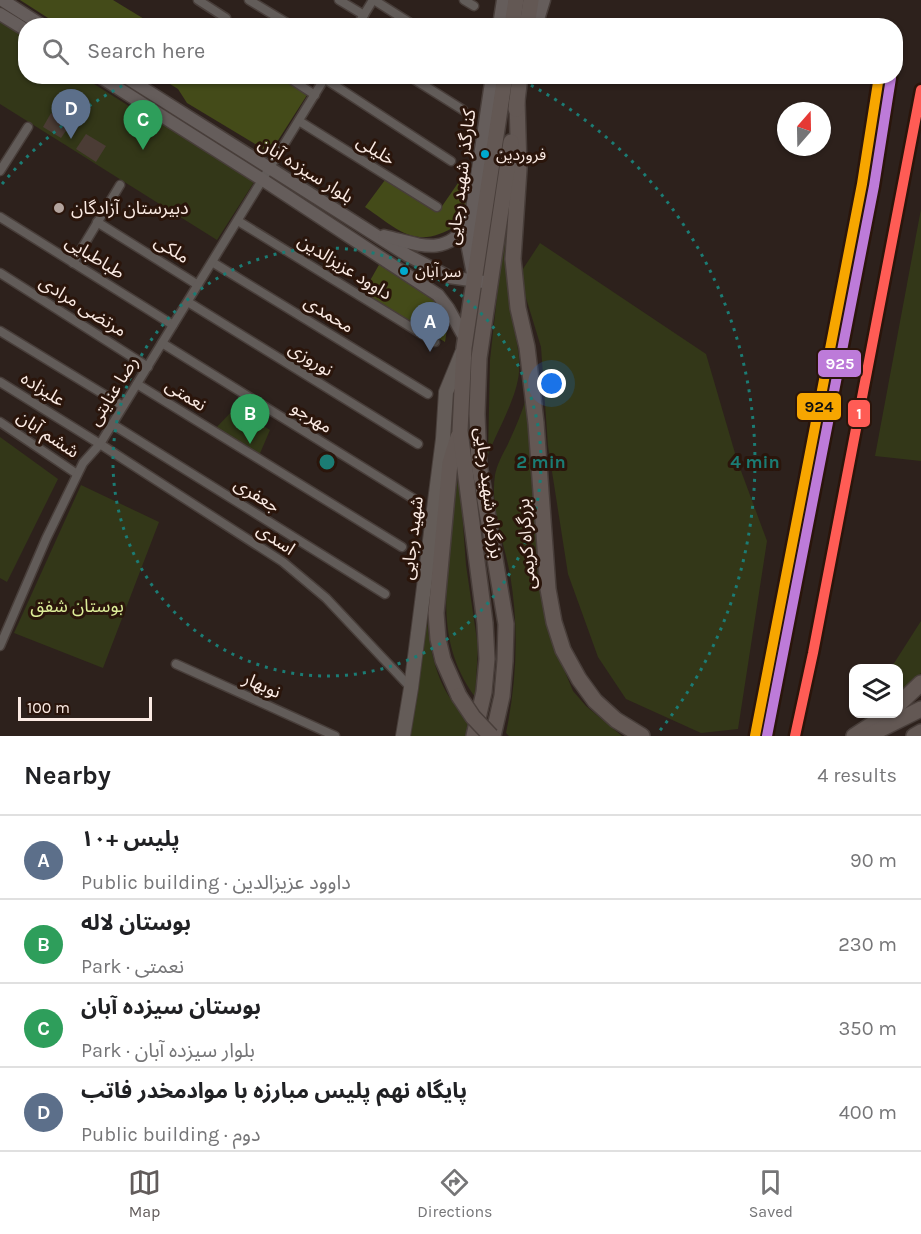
<!DOCTYPE html>
<meta charset="utf-8">
<style>
body{margin:0;font-family:Karla,"Noto Sans Arabic",sans-serif;background:#f2f2f2;color:#202124}
.controls{position:absolute;right:18px;bottom:18px;display:grid;overflow:hidden;border-radius:12px;box-shadow:0 2px 4px #0004}
.controls button{width:54px;height:54px;display:grid;place-items:center;padding:0;border:0;border-bottom:2px solid #e0e0e0;background:#fff;color:#202124;font:30px sans-serif}
.compass{position:absolute;left:777px;top:102px;width:54px;height:54px;border-radius:50%;background:#fff;box-shadow:0 2px 4px #0004;rotate:20deg}
.scale{position:absolute;left:18px;bottom:15px;width:134px;box-sizing:border-box;padding-left:6px;border:3px solid #fbebe4;border-top:0;font-size:16px;line-height:21px;white-space:nowrap;color:#fbebe4;-webkit-text-stroke:4px #2a150b;paint-order:stroke}
.you{position:absolute;left:552px;top:384px;width:21px;height:21px;margin:-15px;border:4px solid #fff;border-radius:50%;background:#1a73e8;box-shadow:0 0 0 9px #1a73e833}
.badge{display:grid;place-items:center;width:39px;height:39px;border-radius:50%;background:#625c5b;color:#fff;font-size:20px;font-weight:700}
.pin{position:absolute;translate:-50% -50px;filter:drop-shadow(0 2px 3px #0008)}
.pin::after{content:'';position:absolute;top:32px;width:21px;height:18px;background:inherit;clip-path:polygon(0 0,100% 0,50% 100%)}
.list{margin:0;padding:0;list-style:none}
h2{display:flex;justify-content:space-between;align-items:center;height:78px;margin:0;padding:0 24px;font-size:26px}
h2 small{font-size:20px;font-weight:400;color:#757577}
.list li{display:grid;grid-template-columns:39px 1fr auto;gap:18px;align-items:center;box-sizing:border-box;height:84px;padding:0 24px;border-top:2px solid #e0e0e0}
.list b{display:block;font-size:22px;white-space:nowrap}
.list p{margin:0;font-size:20px;white-space:nowrap;color:#757577}
.list em{font-size:20px;font-style:normal;color:#757577}
.icon{flex:none;width:33px;height:33px;fill:none;stroke:currentColor;stroke-width:2;stroke-linecap:round;stroke-linejoin:round}
.map{position:relative;flex:none;width:921px;height:736px;overflow:hidden}
.search{position:absolute;background:#fff;box-shadow:0 2px 4px #0004;left:18px;right:18px;top:18px;height:66px;display:flex;align-items:center;gap:15px;box-sizing:border-box;padding:0 21px;border-radius:24px;color:#757577;font-size:22px}
.sheet{height:414px;background:#fff}
nav{display:flex;justify-content:space-around;align-items:center;box-sizing:border-box;height:84px;border-top:2px solid #e0e0e0;background:#fff;font-size:16px;color:#757577}
nav a{display:grid;justify-items:center;gap:3px}
nav .on{color:#625c5b}
.map>svg:first-child{display:block}
.green{fill:#333718}
.forest{fill:#444b19}
.building{fill:#4b3c35}
.lines{fill:none;stroke-linecap:round;stroke-linejoin:round}
.street-casing{stroke:#483e3a;stroke-width:11}
.secondary-casing{stroke:#483e3a;stroke-width:15}
.primary-casing{stroke:#483e3a;stroke-width:16}
.highway-casing{stroke:#483e3a;stroke-width:18}
.street{stroke:#625c59;stroke-width:8}
.secondary{stroke:#655d5b;stroke-width:12}
.primary{stroke:#645c58;stroke-width:14}
.highway{stroke:#635854;stroke-width:15}
.highway-bridge-casing{stroke:#483e3a;stroke-width:18;stroke-linecap:butt}
.highway-bridge{stroke:#635854;stroke-width:15}
.rail-1-casing{stroke:#2a150b;stroke-width:15}
.rail-2-casing{stroke:#2a150b;stroke-width:15}
.rail-1{stroke:#f7a600;stroke-width:10}
.rail-2{stroke:#bd7bd9;stroke-width:10}
.metro-1-casing{stroke:#2a150b;stroke-width:15}
.metro-1{stroke:#ff5c55;stroke-width:10}
.ring{fill:none;stroke:#1b7c74;stroke-width:3;stroke-dasharray:3 6}
.bus-dot{fill:#00a9ce;stroke:#2a150b;stroke-width:2}
.poi-dot{fill:#b3a49e;stroke:#2a150b;stroke-width:2}
.labels{text-anchor:middle;dominant-baseline:central;stroke-width:6;stroke-linejoin:round;paint-order:stroke}
.bus-label{font-size:16px;fill:#fbebe4;stroke:#2a150b;text-anchor:start}
.street-label{font-size:18px;fill:#fbebe4;stroke:#2a150b}
.poi-label{font-size:18px;fill:#fbebe4;stroke:#2a150b;text-anchor:start}
.park-label{font-size:18px;fill:#deee99;stroke:#2a150b}
.centre{fill:#1b7c74;stroke:#2a150b;stroke-width:3}
.ring-label{font-size:18px;text-anchor:middle;font-weight:bold;fill:#1b7c74;stroke:#2a150b;stroke-width:6;stroke-linejoin:round;paint-order:stroke}
.line-badge{stroke:#2a150b;stroke-width:2}
.badge-label{font-size:16px;text-anchor:middle;font-weight:bold;fill:#fff}
.pale-badge-label{font-size:16px;text-anchor:middle;font-weight:bold;fill:#111}
</style>
<div class="map">
<svg width="921" height="736" viewBox="0 0 921 736">
<rect width="100%" height="100%" fill="#2d211c"/>
<g class="green">
<polygon points="0,21 25,36 26,76 83,77 154,122 165,120 256,179 217,240 0,104"/>
<path d="M 507,206 L 511,206 C 509,237 506,268 509,299 C 511,323 521,348 519,372 C 517,398 497,431 488,455 L 490,360 Z"/>
<polygon points="921,209 921,461 875,456"/>
<polygon points="540,243 706,354 737,460 767,541 738,729 701,733 626,699 598,657 568,574 548,446 541,347 519,275"/>
<path d="M 527,395 L 541,596 L 551,638 L 573,691 L 586,706 L 622,736 L 509,736 L 506,733 C 517,680 519,628 510,574 C 504,542 490,508 495,475 C 497,465 502,455 507,446 C 515,429 522,413 527,395 Z"/>
<polygon points="235,408 270,430 258,458 214,430"/>
<polygon points="0,437 58,479 7,582 0,578"/>
<path d="M 459,471 L 466,565 L 478,647 L 475,697 C 438,646 445,595 451,536 C 453,514 456,492 459,471 Z"/>
<polygon points="81,485 159,522 103,668 14,633"/>
<path d="M 426,607 C 428,638 433,674 452,701 C 457,709 463,716 468,724 L 465,736 L 410,736 Z"/>
<polygon points="921,621 921,673 899,699 898,668 891,668"/>
</g>
<g class="forest">
<polygon points="20,0 113,0 154,25 59,25"/>
<polygon points="159,77 280,77 307,95 270,153 187,103 178,89"/>
<path d="M 385,180 L 438,212 L 458,183 L 468,183 L 466,204 L 459,224 C 417,251 401,232 365,207 Z"/>
<path d="M 380,263 C 395,272 433,292 442,306 C 449,317 447,331 445,342 L 363,293 Z"/>
</g>
<g class="building">
<polygon points="51,113 70,125 61,138 43,127"/>
<polygon points="86,134 106,146 96,162 76,149"/>
</g>
<g class="lines">
<g class="street-casing">
<g id="street">
<polyline points="198,0 226,18 221,26"/>
<polyline points="249,0 292,26"/>
<polyline points="339,0 364,15"/>
<polyline points="374,0 415,26"/>
<polyline points="464,0 474,6"/>
<polyline points="357,26 373,0"/>
<polyline points="286,76 315,95"/>
<polyline points="409,76 463,110"/>
<polyline points="325,79 451,161"/>
<polyline points="299,121 437,207"/>
<polyline points="0,171 28,127"/>
<polyline points="0,217 173,325"/>
<polyline points="238,221 435,342"/>
<polyline points="97,222 198,285"/>
<polyline points="212,262 428,394"/>
<polyline points="73,263 120,185"/>
<polyline points="0,273 148,367"/>
<polyline points="188,302 418,444"/>
<polyline points="0,331 123,406"/>
<polyline points="162,343 414,499"/>
<polyline points="0,382 100,444 283,562 326,598 411,688"/>
<polyline points="137,384 402,547"/>
<polyline points="0,422 77,474"/>
<polyline points="112,424 385,594"/>
<polyline points="0,646 46,539 83,463 100,444 326,76"/>
<polyline points="176,664 335,736"/>
</g>
</g>
<g class="secondary-casing">
<g id="secondary">
<polyline points="2,0 43,26"/>
<polyline points="0,14 26,30"/>
<polyline points="499,26 503,0"/>
<polyline points="536,26 544,0"/>
<polyline points="99,76 263,180 438,295 448,308 466,340"/>
<polyline points="124,76 407,255 449,277 491,283"/>
<path d="M 384,236 C 419,244 444,258 468,224"/>
<polyline points="473,274 467,243 492,76"/>
</g>
</g>
<g class="primary-casing">
<polyline id="primary" points="403,736 411,688 443,439 446,392 462,353"/>
</g>
<g class="highway-casing">
<g id="highway">
<polyline points="512,26 516,0"/>
<polyline points="527,26 531,0"/>
<polyline points="517,101 519,169 513,259 518,308 527,347 536,423 548,589 554,622 563,650 579,679 595,701 616,720 642,736"/>
<polyline points="516,109 520,76"/>
<polyline points="458,437 450,463 436,613 438,639 443,660 459,696"/>
<polyline points="898,705 921,683"/>
<polyline points="474,736 484,692 487,659 485,623 460,431 464,348 505,76"/>
<polyline points="493,736 502,696 505,661 506,624 479,464 477,414 479,358 511,142"/>
<polyline points="854,736 888,714"/>
<polyline points="867,736 921,709"/>
<polyline points="914,736 921,732"/>
</g>
</g>
<use href="#street" class="street"/>
<use href="#secondary" class="secondary"/>
<use href="#primary" class="primary"/>
<use href="#highway" class="highway"/>
<g class="highway-bridge-casing">
<polyline id="highway-bridge" points="459,696 473,717 491,736"/>
</g>
<use href="#highway-bridge" class="highway-bridge"/>
<g class="rail-1-casing">
<polyline id="rail-1" points="755,736 862,184 879,76"/>
</g>
<g class="rail-2-casing">
<polyline id="rail-2" points="767,736 874,186 891,78"/>
</g>
<use href="#rail-1" class="rail-1"/>
<use href="#rail-2" class="rail-2"/>
<g class="metro-1-casing">
<polyline id="metro-1" points="795,736 813,653 921,90"/>
</g>
<use href="#metro-1" class="metro-1"/>
</g>
<g class="ring">
<circle cx="327" cy="462" r="214"/>
<path d="M2 184A428 428 0 0 1 139 77M515 77A428 428 0 0 1 657 734"/>
</g>
<g class="bus-dot">
<circle cx="485" cy="154" r="5"/>
<circle cx="404" cy="271" r="5"/>
</g>
<circle class="poi-dot" cx="59" cy="208" r="6"/>
<g class="labels">
<g class="bus-label">
<text x="496" y="154">فروردین</text>
<text x="415" y="271">سر آبان</text>
</g>
<g class="street-label">
<text transform="translate(376 150) rotate(32)">خلیلی</text>
<text transform="translate(306 170) rotate(32)">بلوار سیزده آبان</text>
<text transform="translate(461 177) rotate(-83)">کنارگذر شهید رجایی</text>
<text transform="translate(172 249) rotate(32)">ملکی</text>
<text transform="translate(95 257) rotate(32)">طباطبایی</text>
<text transform="translate(345 267) rotate(32)">داوود عزیزالدین</text>
<text transform="translate(83 306) rotate(32)">مرتضی مرادی</text>
<text transform="translate(329 314) rotate(32)">محمدی</text>
<text transform="translate(311 359) rotate(32)">نوروزی</text>
<text transform="translate(43 389) rotate(32)">علیزاده</text>
<text transform="translate(113 391) rotate(-58)">رضا عنایتی</text>
<text transform="translate(186 395) rotate(32)">نعمتی</text>
<text transform="translate(312 417) rotate(32)">مهرجو</text>
<text transform="translate(48 434) rotate(34)">ششم آبان</text>
<text transform="translate(489 493) rotate(83)">بزرگراه شهید رجایی</text>
<text transform="translate(257 495) rotate(32)">جعفری</text>
<text transform="translate(412 538) rotate(-83)">شهید رجایی</text>
<text transform="translate(276 539) rotate(34)">اسدی</text>
<text transform="translate(526 544) rotate(-94)">بزرگراه کریمی</text>
<text transform="translate(262 685) rotate(24)">نوبهار</text>
</g>
<g class="poi-label">
<text x="71" y="208">دبیرستان آزادگان</text>
</g>
<g class="park-label">
<text x="77" y="606">بوستان شفق</text>
</g>
</g>
<circle cx="327" cy="462" r="9" class="centre"/>
<g class="ring-label">
<text x="541" y="468">2 min</text>
<text x="755" y="468">4 min</text>
</g>
<g class="line-badge">
<rect x="817" y="349" width="45" height="29" rx="6" fill="#bd7bd9"/>
<rect x="796" y="392" width="46" height="29" rx="6" fill="#f7a600"/>
<rect x="847" y="399" width="24" height="29" rx="6" fill="#ff5c55"/>
</g>
<g class="badge-label">
<text x="840" y="369">925</text>
<text x="859" y="419">1</text>
</g>
<g class="pale-badge-label">
<text x="819" y="412">924</text>
</g>
</svg>
<div class="controls">
<button><svg class="icon" aria-label="layers" viewBox="0 0 24 24"><path d="M12 4l9 5-9 5-9-5zM3 14l9 5 9-5"/></svg></button>
</div>
<svg class="compass" viewBox="-18 -18 36 36"><path d="M0-13l5 13h-10z" fill="#e53935"/><path d="M0 13l5-13h-10z" fill="#757577"/></svg>
<div class="scale">100 m</div>
<div class="you"></div>
<div class="pin badge" style="left:430px;top:352px;background:#5c6f8a">A</div>
<div class="pin badge" style="left:250px;top:444px;background:#2e9e5b">B</div>
<div class="pin badge" style="left:143px;top:150px;background:#2e9e5b">C</div>
<div class="pin badge" style="left:71px;top:139px;background:#5c6f8a">D</div>
<div class="search"><svg class="icon" aria-label="search" viewBox="0 0 24 24"><circle cx="10" cy="10" r="6"/><path d="M15 15l6 6"/></svg>Search here</div>
</div>
<section class="sheet">
<h2>Nearby<small>4 results</small></h2>
<ul class="list">
<li><span class="badge" style="background:#5c6f8a">A</span><div><b>پلیس +۱۰</b><p>Public building · داوود عزیزالدین</p></div><em>90 m</em></li>
<li><span class="badge" style="background:#2e9e5b">B</span><div><b>بوستان لاله</b><p>Park · نعمتی</p></div><em>230 m</em></li>
<li><span class="badge" style="background:#2e9e5b">C</span><div><b>بوستان سیزده آبان</b><p>Park · بلوار سیزده آبان</p></div><em>350 m</em></li>
<li><span class="badge" style="background:#5c6f8a">D</span><div><b>پایگاه نهم پلیس مبارزه با موادمخدر فاتب</b><p>Public building · دوم</p></div><em>400 m</em></li>
</ul>
</section>
<nav>
<a class="on"><svg class="icon" aria-label="map" viewBox="0 0 24 24"><path d="M3 6l6-2 6 2 6-2v14l-6 2-6-2-6 2zM9 4v14M15 6v14"/></svg>Map</a>
<a><svg class="icon" aria-label="directions" viewBox="0 0 24 24"><path d="M12 3l9 9-9 9-9-9zM9 14v-3h6M13 9l2 2-2 2"/></svg>Directions</a>
<a><svg class="icon" aria-label="saved" viewBox="0 0 24 24"><path d="M7 4h10v16l-5-4-5 4z"/></svg>Saved</a>
</nav>
